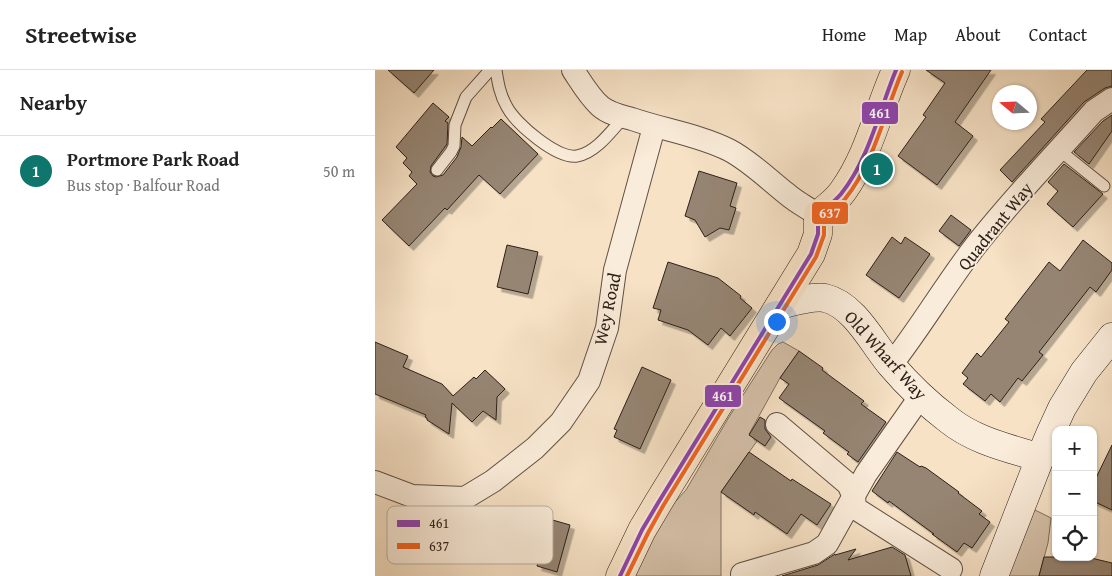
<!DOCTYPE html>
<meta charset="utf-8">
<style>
body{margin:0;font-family:"Gentium Book Plus",serif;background:#f2f2f2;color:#222}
.controls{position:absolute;right:15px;bottom:15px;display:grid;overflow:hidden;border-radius:10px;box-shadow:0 1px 4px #0004}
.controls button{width:45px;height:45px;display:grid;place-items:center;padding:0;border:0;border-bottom:1px solid #e0e0e0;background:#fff;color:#222;font:25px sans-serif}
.compass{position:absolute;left:617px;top:15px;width:45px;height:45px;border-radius:50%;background:#fff;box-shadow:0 1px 4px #0004;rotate:289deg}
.you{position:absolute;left:401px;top:251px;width:18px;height:18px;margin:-12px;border:4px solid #fff;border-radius:50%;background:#1a73e8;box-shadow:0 0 0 8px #1a73e833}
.badge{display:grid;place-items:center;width:32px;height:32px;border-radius:50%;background:#0f766e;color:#fff;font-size:16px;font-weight:700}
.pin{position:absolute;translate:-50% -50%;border:2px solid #fff;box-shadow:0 1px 5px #0006}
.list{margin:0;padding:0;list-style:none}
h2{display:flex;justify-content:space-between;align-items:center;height:65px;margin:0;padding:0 20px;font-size:21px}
h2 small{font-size:16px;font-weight:400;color:#767676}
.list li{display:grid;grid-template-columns:32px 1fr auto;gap:15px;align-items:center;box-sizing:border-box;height:70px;padding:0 20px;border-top:1px solid #e0e0e0}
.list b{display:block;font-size:19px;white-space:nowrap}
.list p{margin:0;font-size:16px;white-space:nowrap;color:#767676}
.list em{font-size:16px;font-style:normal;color:#767676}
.icon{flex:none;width:28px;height:28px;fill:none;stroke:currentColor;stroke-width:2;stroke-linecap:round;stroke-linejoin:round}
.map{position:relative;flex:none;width:737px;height:506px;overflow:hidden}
header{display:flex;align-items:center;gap:30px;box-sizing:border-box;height:70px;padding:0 25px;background:#fff;border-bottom:1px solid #e0e0e0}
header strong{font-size:24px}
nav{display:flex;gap:28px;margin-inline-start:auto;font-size:18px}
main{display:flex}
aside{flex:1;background:#fff}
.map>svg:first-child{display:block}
.green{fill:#d5c1a9;stroke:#817061}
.building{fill:#968573;stroke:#2d2019;filter:url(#shadow)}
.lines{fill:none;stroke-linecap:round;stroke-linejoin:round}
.lane-casing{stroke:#605044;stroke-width:13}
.street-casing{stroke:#605044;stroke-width:24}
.secondary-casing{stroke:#2d2019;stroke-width:29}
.primary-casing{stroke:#2d2019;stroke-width:29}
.lane{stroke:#faecda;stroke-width:11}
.street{stroke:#faecda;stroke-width:22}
.secondary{stroke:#faecda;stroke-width:28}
.primary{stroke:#f7e2c6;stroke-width:28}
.bus-1-casing{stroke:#faecda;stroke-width:8}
.bus-2-casing{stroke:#faecda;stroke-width:8}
.bus-1{stroke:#8e44ad;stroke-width:4}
.bus-2{stroke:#f26522;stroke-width:4}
.labels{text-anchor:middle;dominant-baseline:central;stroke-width:4;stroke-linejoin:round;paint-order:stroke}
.street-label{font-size:18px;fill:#2d2019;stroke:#faecda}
.key{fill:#faecda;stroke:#bcafa0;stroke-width:1}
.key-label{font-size:14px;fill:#2d2019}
.line-badge{stroke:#faecda;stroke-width:2}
.badge-label{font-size:14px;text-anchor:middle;font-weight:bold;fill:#fff}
</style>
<header>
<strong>Streetwise</strong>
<nav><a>Home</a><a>Map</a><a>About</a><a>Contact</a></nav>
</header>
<main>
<aside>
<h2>Nearby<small></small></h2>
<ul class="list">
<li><span class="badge">1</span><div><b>Portmore Park Road</b><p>Bus stop · Balfour Road</p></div><em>50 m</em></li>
</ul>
</aside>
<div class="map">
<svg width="737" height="506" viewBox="0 0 737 506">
<defs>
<filter id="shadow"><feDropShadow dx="4.5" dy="4.5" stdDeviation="0" flood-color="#0004"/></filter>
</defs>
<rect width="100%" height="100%" fill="#f7e2c6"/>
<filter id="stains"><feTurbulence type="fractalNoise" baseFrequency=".004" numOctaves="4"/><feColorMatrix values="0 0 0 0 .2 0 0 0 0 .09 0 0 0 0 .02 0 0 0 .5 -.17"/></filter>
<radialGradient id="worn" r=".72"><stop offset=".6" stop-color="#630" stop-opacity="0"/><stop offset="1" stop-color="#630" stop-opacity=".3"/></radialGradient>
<g class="green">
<polygon points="408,272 424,281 405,308 374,364 382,371 346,422 346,506 256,506 289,444 311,420 354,347 397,280 403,274"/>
<polygon points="658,439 676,448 673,473 664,506 630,506"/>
</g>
<g class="building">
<polygon points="13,0 59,0 39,23"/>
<polygon points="551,0 616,0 580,52 598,66 562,115 523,86 551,47 548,45 570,13"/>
<polygon points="712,0 737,0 737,16 730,18 709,32 637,112 625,100 670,52 666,49"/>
<polygon points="58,33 74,47 70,51 73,53 72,74 56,96 55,102 58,106 61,107 68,105 82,87 86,77 87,67 97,76 116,57 117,58 126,49 163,84 125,124 104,105 72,140 70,138 34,176 7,150 42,114 34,106 37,102 28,93 32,88 21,77"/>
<polygon points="737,45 737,61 714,94 699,82 728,51"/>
<polygon points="689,94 728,124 698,157 672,134 683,121 673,112"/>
<polygon points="324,101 362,113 355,136 361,138 354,160 345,158 330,167 320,150 310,146"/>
<polygon points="576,145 596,160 584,176 564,161"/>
<polygon points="517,167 526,174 530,167 555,184 524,228 491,205"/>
<polygon points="708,170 737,193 737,200 721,222 715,217 664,282 668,285 647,311 643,308 625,332 616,324 610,331 588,314 593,308 587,303 602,283 606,287 634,252 630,249 674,192 685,201"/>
<polygon points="132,175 163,182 153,224 122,217"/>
<polygon points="293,192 343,208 366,226 365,228 377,238 355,266 346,258 333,275 313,260 283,250 286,240 278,238"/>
<polygon points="0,272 33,286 28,297 67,314 78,326 99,307 101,309 110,300 130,319 122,327 121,350 108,341 97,352 77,333 74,364 52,350 52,348 50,347 51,345 0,324"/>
<polygon points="424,281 448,298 447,300 489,331 486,334 511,352 483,392 472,384 474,382 471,380 448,363 450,361 404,328 414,314 405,308"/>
<polygon points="267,297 296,310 265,379 239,367 242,360 239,359"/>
<polygon points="385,347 390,350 390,359 396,367 390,376 374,365"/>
<polygon points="737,375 737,440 718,431 718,414"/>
<polygon points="374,382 416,411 417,409 456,434 442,455 426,444 412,464 380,442 379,445 346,422"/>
<polygon points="522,382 545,397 546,396 551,398 584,422 583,423 607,441 604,444 615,452 597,478 589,473 582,482 557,464 559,464 514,431 513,433 497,421"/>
<polygon points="132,437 195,455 182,502 162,496 165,485 129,475 132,463 125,461"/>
<polygon points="517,477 530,485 536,506 407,506 443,495 460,484 460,485 481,479 473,490"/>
<polygon points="669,487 712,487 737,493 737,506 664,506"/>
</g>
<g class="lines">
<g class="lane-casing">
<g id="lane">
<path d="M 121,0 C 123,13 125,25 132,37 C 141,54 182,89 202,86 C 221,83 237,60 249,47"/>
<polyline points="684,80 729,116"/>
<polyline points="62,100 76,82 79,76 80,55 91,27 115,0"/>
</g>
</g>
<g class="street-casing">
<g id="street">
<path d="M 198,0 C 206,12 214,26 225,36 C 234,44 246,46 257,49 C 289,60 324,65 354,80 C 375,91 393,109 412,124 C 421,132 433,138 443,145"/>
<path d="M 516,295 C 545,258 569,217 598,179 C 635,131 678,87 719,41 L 737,29"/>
<polyline points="402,354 473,414 479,427 480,438 576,499"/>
<polyline points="0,412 37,426 90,428 118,411 160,378 186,352 214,311 232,258 240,200 279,57"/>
<polyline points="367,504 439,483 452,474 491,404 545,327"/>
</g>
</g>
<g class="secondary-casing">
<g id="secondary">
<path d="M 405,235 C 417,232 438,226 450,228 C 480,235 498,274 516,295 C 533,315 553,334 574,350 C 600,371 634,378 665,388"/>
<polyline points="619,506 665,388 676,362 687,338 709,302 737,267"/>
</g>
</g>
<g class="primary-casing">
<path id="primary" d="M 245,506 L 267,460 L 283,433 L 436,184 L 443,164 L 443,145 C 451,138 462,130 468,121 C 494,85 503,40 521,0"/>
</g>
<use href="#lane" class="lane"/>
<use href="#street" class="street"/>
<use href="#secondary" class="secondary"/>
<use href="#primary" class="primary"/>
<g class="bus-1-casing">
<g id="bus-1">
<path d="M 443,145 C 451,138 459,132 466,124 C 494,89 504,41 521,0"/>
<polyline points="245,506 267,460 283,433 436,184 443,164 443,145"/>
</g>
</g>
<g class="bus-2-casing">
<g id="bus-2">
<path d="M 447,150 C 455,143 463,137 470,129 C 499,93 509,44 527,2"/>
<polyline points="252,506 273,463 288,436 441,187 449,165 449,145"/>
</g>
</g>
<use href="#bus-1" class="bus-1"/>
<use href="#bus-2" class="bus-2"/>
</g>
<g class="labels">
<g class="street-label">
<text transform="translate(620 156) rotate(-51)">Quadrant Way</text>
<text transform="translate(232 239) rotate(-78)">Wey Road</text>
<text transform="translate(511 285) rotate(48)">Old Wharf Way</text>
</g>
</g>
<rect x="12" y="436" width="166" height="58" rx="8" class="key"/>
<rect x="22" y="450" width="23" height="7" fill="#8e44ad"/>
<rect x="22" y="473" width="23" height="6" fill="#f26522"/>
<g class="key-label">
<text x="54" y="458">461</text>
<text x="54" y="481">637</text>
</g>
<g class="line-badge">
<rect x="486" y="31" width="38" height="24" rx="5" fill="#8e44ad"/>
<rect x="436" y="131" width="38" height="24" rx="5" fill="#f26522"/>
<rect x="329" y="314" width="38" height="24" rx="5" fill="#8e44ad"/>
</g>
<g class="badge-label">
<text x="505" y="48">461</text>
<text x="455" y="148">637</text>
<text x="348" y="331">461</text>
</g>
<rect width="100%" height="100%" filter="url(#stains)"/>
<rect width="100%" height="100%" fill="url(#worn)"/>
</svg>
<div class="controls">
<button>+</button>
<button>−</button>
<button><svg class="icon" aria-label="locate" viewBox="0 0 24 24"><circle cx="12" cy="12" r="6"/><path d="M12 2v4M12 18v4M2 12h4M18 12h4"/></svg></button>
</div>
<svg class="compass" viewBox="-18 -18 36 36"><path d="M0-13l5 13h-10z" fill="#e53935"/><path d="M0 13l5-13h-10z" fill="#767676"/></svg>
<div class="you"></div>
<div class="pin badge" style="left:502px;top:99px">1</div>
</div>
</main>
